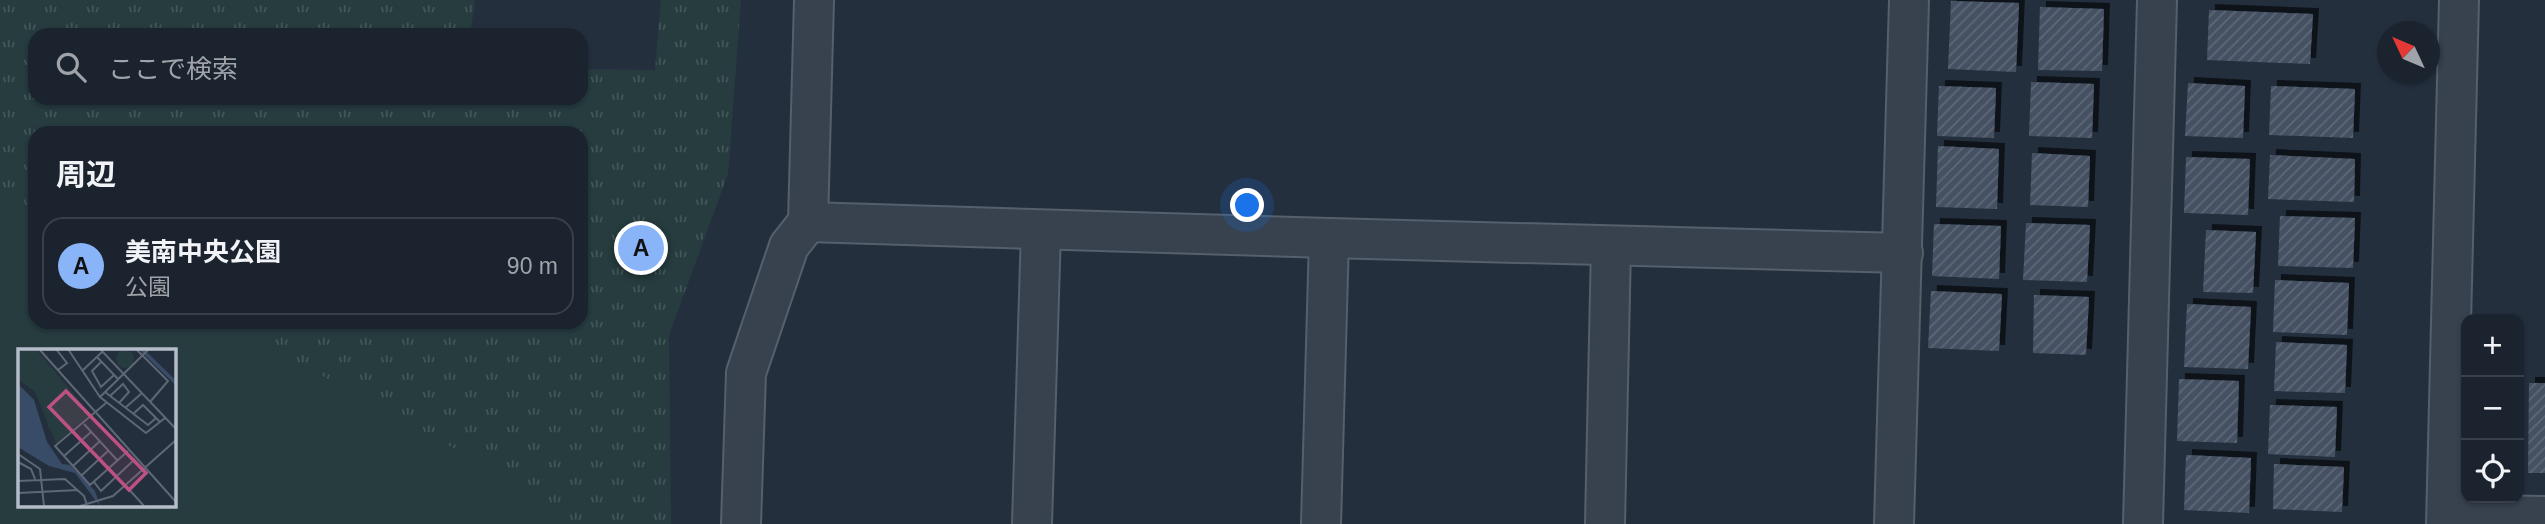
<!DOCTYPE html>
<html lang="ja">
<meta charset="utf-8">
<style>
body{margin:0;font-family:Helvetica,"Noto Sans JP",sans-serif;background:#282f3a;color:#f1f3f6}
.controls{position:absolute;right:21px;bottom:21px;display:grid;overflow:hidden;border-radius:14px;box-shadow:0 2px 5px #0004}
.controls button{width:63px;height:63px;display:grid;place-items:center;padding:0;border:0;border-bottom:2px solid #39404a;background:#1b232e;color:#f1f3f6;font:35px sans-serif}
.compass{position:absolute;left:2377px;top:21px;width:63px;height:63px;border-radius:50%;background:#1b232e;box-shadow:0 2px 5px #0004;rotate:314deg}
.you{position:absolute;left:1248px;top:206px;width:24px;height:24px;margin:-18px;border:5px solid #fff;border-radius:50%;background:#1a73e8;box-shadow:0 0 0 10px #1a73e833}
.badge{display:grid;place-items:center;width:46px;height:46px;border-radius:50%;background:#8ab4f8;color:#111;font-size:23px;font-weight:700}
.pin{position:absolute;translate:-50% -50%;border:4px solid #fff;box-shadow:0 2px 7px #0006}
.list{margin:0;padding:0;list-style:none}
h2{display:flex;justify-content:space-between;align-items:center;height:91px;margin:0;padding:0 28px;font-size:30px}
h2 small{font-size:23px;font-weight:400;color:#a0a4aa}
.list li{display:grid;grid-template-columns:46px 1fr auto;gap:21px;align-items:center;box-sizing:border-box;height:98px;margin:0 14px 14px;padding:0 14px;border:2px solid #39404a;border-radius:21px}
.list b{display:block;font-size:26px;white-space:nowrap}
.list p{margin:0;font-size:23px;white-space:nowrap;color:#a0a4aa}
.list em{font-size:23px;font-style:normal;color:#a0a4aa}
.icon{flex:none;width:38px;height:38px;fill:none;stroke:currentColor;stroke-width:2;stroke-linecap:round;stroke-linejoin:round}
.map{position:relative;flex:none;width:2545px;height:524px;overflow:hidden}
.search{position:absolute;background:#1b232e;box-shadow:0 2px 5px #0004;left:28px;top:28px;width:560px;height:77px;display:flex;align-items:center;gap:18px;box-sizing:border-box;padding:0 24px;border-radius:21px;color:#a0a4aa;font-size:26px}
.panel{position:absolute;background:#1b232e;box-shadow:0 2px 5px #0004;left:28px;top:126px;width:560px;height:203px;border-radius:21px}
.map>svg:first-child{display:block}
.park{fill:url(#park-tufts);fill-rule:evenodd}
.pitch{fill:#263c3f;fill-rule:evenodd}
.building{fill:url(#building-hatch);filter:url(#shadow)}
.lines{fill:none;stroke-linecap:round;stroke-linejoin:round}
.minor-casing{stroke:#565f6c;stroke-width:42}
.minor{stroke:#38414e;stroke-width:38}
.inset-river{fill:none;stroke:#394c67;stroke-width:3.5}
.inset-road{fill:none;stroke:#5e6776;stroke-width:2}
.view{fill:#bd5182;fill-opacity:0.15;stroke:#bd5182;stroke-width:3.5}
.inset-edge{fill:none;stroke:#b4bcc9;stroke-width:3.5}
</style>
<div class="map">
<svg width="2545" height="524" viewBox="0 0 2545 524">
<defs>
<pattern id="park-tufts" width="24" height="20" patternUnits="userSpaceOnUse" patternTransform="scale(1.75)"><rect width="24" height="20" fill="#263c3f"/><path d="M3 7l-1-3M5 7V3M7 7l1-3M15 17l-1-3M17 17v-4M19 17l1-3" fill="none" stroke="#435659"/></pattern>
<pattern id="building-hatch" width="6" height="6" patternUnits="userSpaceOnUse" patternTransform="scale(1.75)"><rect width="6" height="6" fill="#455162"/><path d="M-1 1l2-2M0 6l6-6M5 7l2-2" fill="none" stroke="#5d6877"/></pattern>
<filter id="shadow"><feDropShadow dx="6" dy="-6" stdDeviation="0" flood-color="#0009"/></filter>
</defs>
<rect width="100%" height="100%" fill="#242f3e"/>
<path class="park" d="M 0,0 L 475,0 L 471,28 L 483,35 L 35,35 L 35,98 L 581,98 L 581,69 L 655,70 L 661,0 L 741,0 L 728,174 L 669,335 L 671,524 L 0,524 ZM 35,133 L 581,133 L 581,322 L 35,322 ZM 19,351 L 173,351 L 173,505 L 19,505 Z"/>
<path class="pitch" d="M 0,199 L 35,218 L 35,322 L 224,322 L 550,501 L 538,524 L 0,524 ZM 19,351 L 173,351 L 173,505 L 19,505 Z"/>
<g class="building">
<polygon points="1951,1 2019,3 2016,72 1948,69"/>
<polygon points="2040,7 2104,9 2102,71 2038,70"/>
<polygon points="2209,10 2313,14 2310,64 2207,60"/>
<polygon points="2031,82 2094,84 2092,138 2029,136"/>
<polygon points="2188,83 2245,86 2243,138 2185,136"/>
<polygon points="1939,86 1996,88 1994,138 1937,136"/>
<polygon points="2271,86 2355,89 2353,138 2269,135"/>
<polygon points="1938,146 1999,149 1997,209 1936,207"/>
<polygon points="2032,153 2090,156 2088,207 2030,205"/>
<polygon points="2270,155 2355,159 2354,202 2268,199"/>
<polygon points="2186,157 2250,159 2248,215 2184,213"/>
<polygon points="2280,216 2355,218 2353,268 2278,266"/>
<polygon points="2026,223 2090,225 2087,282 2023,280"/>
<polygon points="1934,224 2001,226 1999,279 1932,276"/>
<polygon points="2206,230 2256,232 2253,293 2203,292"/>
<polygon points="2275,280 2349,283 2347,335 2273,332"/>
<polygon points="1931,291 2002,294 1999,351 1928,348"/>
<polygon points="2034,295 2089,297 2086,355 2033,353"/>
<polygon points="2187,304 2251,307 2248,369 2184,367"/>
<polygon points="2276,342 2347,345 2345,393 2274,391"/>
<polygon points="2179,379 2239,381 2237,443 2177,441"/>
<polygon points="2529,383 2545,383 2545,473 2528,473"/>
<polygon points="2270,405 2337,407 2335,457 2268,454"/>
<polygon points="2186,455 2251,458 2249,513 2184,510"/>
<polygon points="2274,464 2344,467 2342,512 2273,509"/>
</g>
<g class="lines">
<g class="minor-casing">
<g id="minor">
<polyline points="808,222 1329,238 1903,253"/>
<polyline points="2447,514 2545,516"/>
<polyline points="741,524 746,373 789,246 808,222 814,0"/>
<polyline points="1032,524 1041,230"/>
<polyline points="1321,524 1329,238"/>
<polyline points="1605,524 1611,246"/>
<polyline points="1894,524 1909,0"/>
<polyline points="2143,524 2157,0"/>
<polyline points="2446,524 2459,0"/>
</g>
</g>
<use href="#minor" class="minor"/>
</g>
<g transform="translate(18 349)">
<rect width="158" height="158" fill="#242f3e"/>
<path d="M 0,0 L 18,0 L 65,56 L 63,62 L 73,64 L 38,94 L 17,43 L 0,30 ZM98 10a9 9 0 1 1 18 0a9 9 0 1 1-18 0Z" fill="#263c3f"/>
<path d="M 36,40 L 49,75 L 31,80 L 21,44 Z" fill="#263c3f"/>
<path d="M 0,35 L 16,51 L 29,93 L 44,115 L 52,116 L 77,142 L 82,157 L 57,124 L 31,117 L 0,98 Z" fill="#394c67"/>
<path class="inset-river" d="M 123,0 L 158,34"/>
<path class="inset-road" d="M 21,0 L 158,153M 38,0 L 49,14 L 40,21M 50,0 L 82,48 L 128,84 L 147,69M 82,0 L 158,80M 118,0 L 150,32 L 132,53M 79,8 L 100,30M 84,12 L 74,22 L 83,38 L 96,26M 64,22 L 84,3M 87,43 L 130,76 L 138,69M 92,47 L 105,35 L 111,43 L 101,54M 82,48 L 131,0M 88,54 L 37,97 L 72,136 L 110,102M 107,59 L 124,44M 115,65 L 125,56 L 142,73M 66,75 L 99,111M 0,105 L 22,120 L 26,157M 46,107 L 73,83M 0,113 L 13,120 L 17,130M 55,117 L 82,92M 64,126 L 90,102M 0,132 L 47,130 L 66,147 L 69,156M 76,133 L 83,142 L 117,110M 108,137 L 126,157M 0,144 L 60,141M 62,157 L 95,147 L 158,91"/>
<path class="view" d="M 48,42 L 128,124 L 111,141 L 31,58 Z"/>
<rect width="158" height="158" class="inset-edge"/>
</g>
</svg>
<div class="controls">
<button>+</button>
<button>−</button>
<button><svg class="icon" aria-label="locate" viewBox="0 0 24 24"><circle cx="12" cy="12" r="6"/><path d="M12 2v4M12 18v4M2 12h4M18 12h4"/></svg></button>
</div>
<svg class="compass" viewBox="-18 -18 36 36"><path d="M0-13l5 13h-10z" fill="#e53935"/><path d="M0 13l5-13h-10z" fill="#a0a4aa"/></svg>
<div class="you"></div>
<div class="pin badge" style="left:641px;top:248px">A</div>
<div class="search"><svg class="icon" aria-label="search" viewBox="0 0 24 24"><circle cx="10" cy="10" r="6"/><path d="M15 15l6 6"/></svg>ここで検索</div>
<section class="panel">
<h2>周辺<small></small></h2>
<ul class="list">
<li><span class="badge">A</span><div><b>美南中央公園</b><p>公園</p></div><em>90 m</em></li>
</ul>
</section>
</div>
